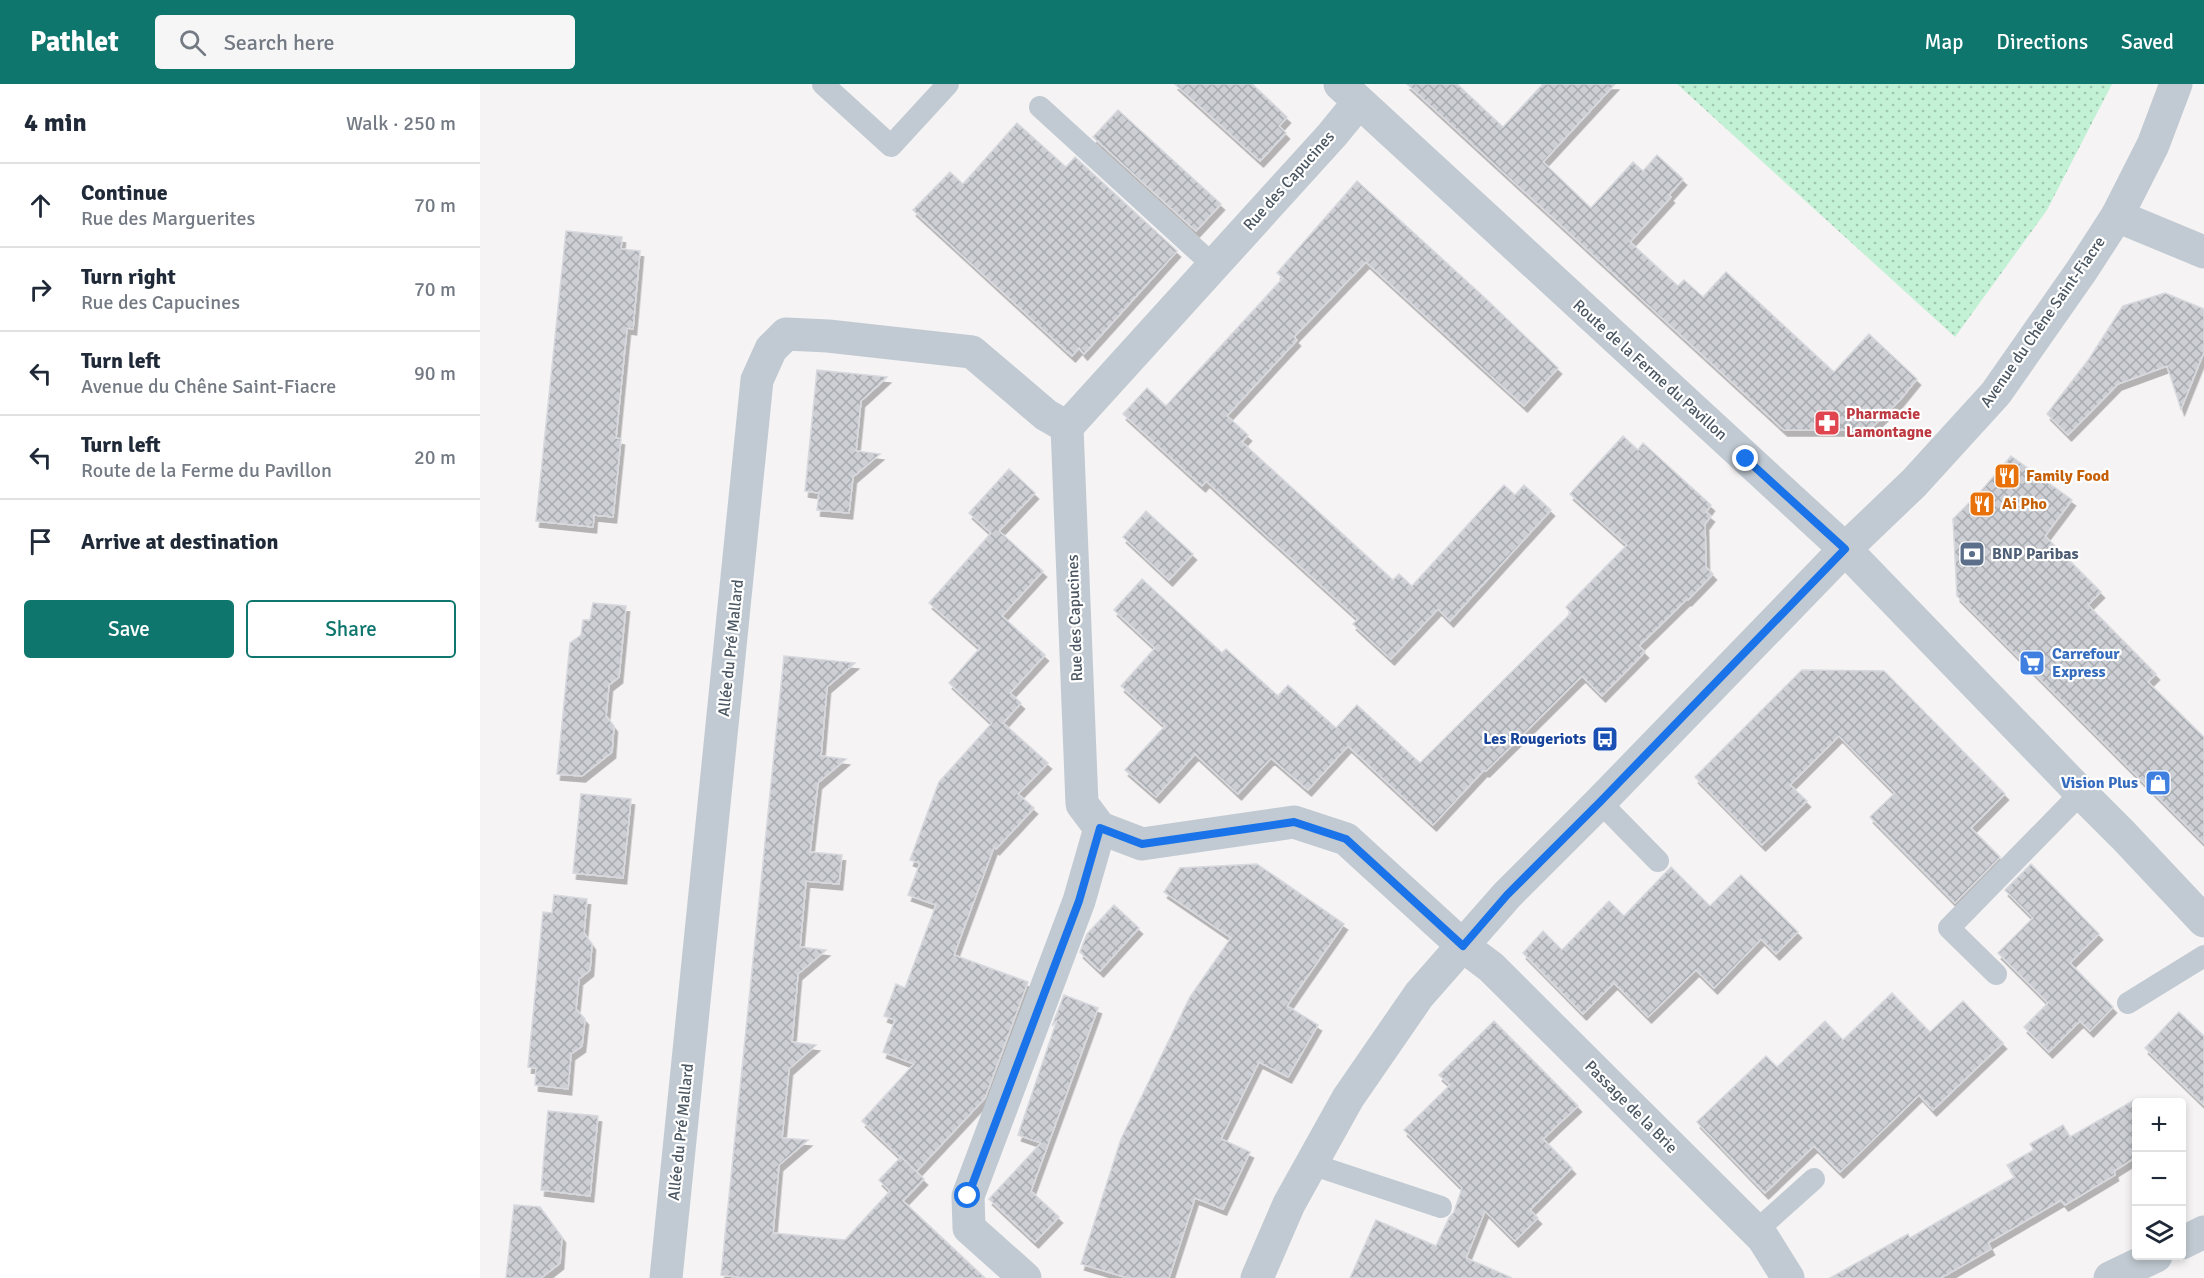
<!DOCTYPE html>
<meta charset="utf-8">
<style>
body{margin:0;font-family:Signika,sans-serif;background:#f6f6f7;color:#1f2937}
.controls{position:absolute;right:18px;bottom:18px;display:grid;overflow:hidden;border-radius:6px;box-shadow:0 3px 9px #0003}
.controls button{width:54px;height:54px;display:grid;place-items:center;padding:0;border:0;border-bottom:2px solid #e0e1e3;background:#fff;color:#1f2937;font:30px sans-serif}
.stop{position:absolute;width:18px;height:18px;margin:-14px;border:4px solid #1a73e8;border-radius:50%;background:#fff}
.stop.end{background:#1a73e8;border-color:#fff;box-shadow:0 2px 6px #0008}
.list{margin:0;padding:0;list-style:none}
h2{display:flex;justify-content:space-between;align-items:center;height:78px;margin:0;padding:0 24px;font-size:26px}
h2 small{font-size:20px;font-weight:400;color:#747a83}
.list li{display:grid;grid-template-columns:39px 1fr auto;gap:18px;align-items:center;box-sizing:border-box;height:84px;padding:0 24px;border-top:2px solid #e0e1e3}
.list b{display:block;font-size:22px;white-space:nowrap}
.list p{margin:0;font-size:20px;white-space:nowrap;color:#747a83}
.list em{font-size:20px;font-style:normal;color:#747a83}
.actions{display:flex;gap:12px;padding:18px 24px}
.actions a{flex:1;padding:14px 0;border:2px solid #0f766e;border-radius:6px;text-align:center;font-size:21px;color:#0f766e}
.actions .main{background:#0f766e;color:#fff}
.icon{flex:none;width:33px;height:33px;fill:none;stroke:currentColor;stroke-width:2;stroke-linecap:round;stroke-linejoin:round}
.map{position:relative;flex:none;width:1724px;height:1194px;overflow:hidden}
header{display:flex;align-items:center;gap:36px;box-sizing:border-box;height:84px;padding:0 30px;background:#0f766e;color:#fff}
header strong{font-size:28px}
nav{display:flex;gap:33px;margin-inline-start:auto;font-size:21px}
.search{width:420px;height:54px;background:#f6f6f7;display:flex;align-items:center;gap:15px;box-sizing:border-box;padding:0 21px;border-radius:6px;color:#747a83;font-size:22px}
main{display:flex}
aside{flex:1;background:#fff}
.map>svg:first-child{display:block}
.grass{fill:url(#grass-dots)}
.building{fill:url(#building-cross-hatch);stroke:#d7d9de;stroke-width:1.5;filter:url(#shadow)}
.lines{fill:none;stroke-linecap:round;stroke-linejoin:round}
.service{stroke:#c1cad2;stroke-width:22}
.minor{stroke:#c1cad2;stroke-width:33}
.route{stroke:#1a73e8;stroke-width:8}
.labels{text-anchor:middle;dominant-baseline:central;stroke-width:4.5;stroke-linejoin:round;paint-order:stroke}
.street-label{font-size:16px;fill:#4a5661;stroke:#fff}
.health-label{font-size:16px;font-weight:bold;fill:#be3a42;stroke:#fff;text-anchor:start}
.food-label{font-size:16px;font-weight:bold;fill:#c56008;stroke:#fff;text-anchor:start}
.service-label{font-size:16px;font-weight:bold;fill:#4e5e75;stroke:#fff;text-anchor:start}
.shop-label{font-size:16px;font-weight:bold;fill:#366cbe;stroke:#fff;text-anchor:start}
.transit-label{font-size:16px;font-weight:bold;fill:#164399;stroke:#fff;text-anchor:end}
</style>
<header>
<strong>Pathlet</strong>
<div class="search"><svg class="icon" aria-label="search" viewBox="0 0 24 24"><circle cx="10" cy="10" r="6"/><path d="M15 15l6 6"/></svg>Search here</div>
<nav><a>Map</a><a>Directions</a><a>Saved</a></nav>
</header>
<main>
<aside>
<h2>4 min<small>Walk · 250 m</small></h2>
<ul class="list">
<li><svg class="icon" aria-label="ahead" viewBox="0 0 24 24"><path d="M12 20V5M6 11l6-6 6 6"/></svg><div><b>Continue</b><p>Rue des Marguerites</p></div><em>70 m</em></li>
<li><svg class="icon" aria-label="right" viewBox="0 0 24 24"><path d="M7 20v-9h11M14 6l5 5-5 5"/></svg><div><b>Turn right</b><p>Rue des Capucines</p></div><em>70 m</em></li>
<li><svg class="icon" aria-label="left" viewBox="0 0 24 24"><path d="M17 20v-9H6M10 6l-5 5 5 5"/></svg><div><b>Turn left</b><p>Avenue du Chêne Saint-Fiacre</p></div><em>90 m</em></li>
<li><svg class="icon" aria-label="left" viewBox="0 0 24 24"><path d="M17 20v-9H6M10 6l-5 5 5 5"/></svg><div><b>Turn left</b><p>Route de la Ferme du Pavillon</p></div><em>20 m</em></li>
<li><svg class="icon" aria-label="arrive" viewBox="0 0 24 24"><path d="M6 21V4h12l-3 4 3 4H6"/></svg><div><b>Arrive at destination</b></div></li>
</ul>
<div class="actions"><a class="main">Save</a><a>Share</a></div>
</aside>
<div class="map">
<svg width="1724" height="1194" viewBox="0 0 1724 1194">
<defs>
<pattern id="grass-dots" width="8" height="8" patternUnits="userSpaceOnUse" patternTransform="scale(1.5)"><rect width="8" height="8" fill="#c3f1d5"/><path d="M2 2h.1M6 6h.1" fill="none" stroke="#a0c6b0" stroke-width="1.8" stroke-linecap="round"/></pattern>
<pattern id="building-cross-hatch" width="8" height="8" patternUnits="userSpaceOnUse" patternTransform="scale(1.5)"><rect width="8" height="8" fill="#cdcfd5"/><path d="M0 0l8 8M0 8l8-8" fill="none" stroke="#a8abb0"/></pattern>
<filter id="shadow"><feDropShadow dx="3.5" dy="6" stdDeviation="0" flood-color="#0004"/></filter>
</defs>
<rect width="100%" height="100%" fill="#f5f3f3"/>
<polygon class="grass" points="1197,0 1632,0 1567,126 1475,253"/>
<g class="building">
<polygon points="695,0 772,0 807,33 799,42 806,49 780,77"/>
<polygon points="927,0 977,0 1023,43 1063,0 1135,0 1063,78 1111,124 1153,78 1163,87 1177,71 1203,95 1189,111 1191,113 1150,158 1198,202 1204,196 1223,213 1246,188 1354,288 1389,250 1437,295 1420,316 1389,346 1304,346"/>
<polygon points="638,26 741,120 716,147 613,53"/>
<polygon points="537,39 586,83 595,73 697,167 604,270 599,264 592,272 433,126 470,88 483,100"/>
<polygon points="877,97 1004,213 1078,284 1044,322 886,178 814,253 817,256 747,332 768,351 762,358 913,496 919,490 932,502 1024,401 1035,411 1044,401 1071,426 970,537 958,525 911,575 873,540 878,535 726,397 722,402 643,330 667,304 686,322 803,194 797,189"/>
<polygon points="86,147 142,153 141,165 160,167 153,245 147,244 136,354 141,355 133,433 114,431 113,443 56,437"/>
<polygon points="1685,209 1724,225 1724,268 1701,325 1687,282 1638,300 1588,351 1567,330 1609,275 1643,222"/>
<polygon points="337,286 407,293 381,317 376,367 400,370 373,393 369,429 337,426 339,409 325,407"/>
<polygon points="1143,352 1158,366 1163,359 1231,421 1226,428 1231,432 1225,440 1226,483 1233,490 1208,516 1207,515 1159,562 1165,568 1122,612 1102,592 1006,687 1004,686 953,741 868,662 828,706 791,674 758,710 715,670 676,713 645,686 685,642 641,602 675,564 634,526 662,495 742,569 746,565 798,612 808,601 856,644 877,621 940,679 1091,529 1086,523 1147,461 1090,410"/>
<polygon points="1531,372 1592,416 1565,452 1621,508 1608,521 1676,590 1668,598 1724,653 1724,759 1477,512 1473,435 1501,407"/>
<polygon points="529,385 555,409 519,447 563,487 522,532 565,571 530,609 541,619 523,639 568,679 538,710 554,724 516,765 514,763 474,871 548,898 505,1014 436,1088 382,1037 434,980 403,968 415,936 404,932 416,900 425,904 456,821 428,811 440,779 430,776 459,698 512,639 469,599 500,564 449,519 511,449 489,429"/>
<polygon points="666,427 713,470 689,496 643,453"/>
<polygon points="113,519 146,522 139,593 129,601 126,632 134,642 132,668 102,692 77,690 90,559 101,551 103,536 110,536"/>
<polygon points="304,572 375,579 347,603 341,672 366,675 338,699 330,768 362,771 359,800 326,797 320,863 346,866 318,890 312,958 336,961 309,985 302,1054 328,1056 299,1081 293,1149 365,1156 410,1107 399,1096 421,1073 444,1095 423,1117 505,1194 266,1194 241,1191"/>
<polygon points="1322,586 1404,587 1525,710 1491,744 1520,773 1475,819 1390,733 1415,709 1359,652 1310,701 1327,717 1282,761 1215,693"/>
<polygon points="101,710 151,715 143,794 93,789"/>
<polygon points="777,780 864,840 807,922 838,941 808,993 779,978 741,1055 770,1068 743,1125 715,1114 689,1194 648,1194 601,1180 641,1055 710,913 751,854 684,808 700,784"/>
<polygon points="1551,780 1619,850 1590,879 1633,923 1610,947 1600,937 1569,968 1544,943 1568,919 1518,869 1553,834 1525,806"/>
<polygon points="1191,783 1230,822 1261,791 1318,848 1296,870 1281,855 1234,904 1216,886 1168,933 1134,899 1103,930 1043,869 1063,847 1082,866 1129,817 1144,832"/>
<polygon points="74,811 107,815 104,849 112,860 110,886 99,895 96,925 105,935 102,962 91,970 88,1005 55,1001 56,984 48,983 63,828 72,829"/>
<polygon points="634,821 659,844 620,887 600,868 607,850"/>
<polygon points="1412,909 1450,948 1483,917 1523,959 1453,1026 1439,1011 1360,1088 1334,1062 1285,1109 1217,1038 1286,972 1297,983 1345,937 1363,956"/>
<polygon points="584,911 618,924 551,1107 579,1133 555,1158 509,1115 561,1059 538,1051 577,936 572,942"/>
<polygon points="1699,928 1724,952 1724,1021 1665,964"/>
<polygon points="1014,937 1098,1022 1063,1055 1092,1084 1050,1126 1058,1134 1035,1157 1005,1127 986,1174 1032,1194 870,1194 896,1136 956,1162 969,1134 974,1128 982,1104 924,1046 970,1001 959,991"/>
<polygon points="1656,1015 1656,1073 1634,1087 1635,1091 1585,1121 1581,1116 1508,1159 1511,1165 1461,1194 1350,1194 1428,1150 1430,1154 1535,1093 1527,1081 1554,1066 1550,1060 1583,1041 1590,1053"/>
<polygon points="68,1027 118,1032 110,1112 61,1106"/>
<polygon points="34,1121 60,1123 82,1153 80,1179 61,1194 26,1194"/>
</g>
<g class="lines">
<g class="service">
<polyline points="343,0 411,62 468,0"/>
<polyline points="560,23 733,181"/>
<polyline points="1120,718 1178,777"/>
<polyline points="1516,890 1469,844 1601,709"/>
<polyline points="1648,919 1724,872"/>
<polyline points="831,1080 961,1123"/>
<polyline points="1276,1147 1334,1095"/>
</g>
<g class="minor">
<polyline points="860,0 1365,465 1601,709 1644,752 1724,837"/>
<polyline points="879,18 852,51 587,343 602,720 620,744 662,760 814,738 866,755 983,862 1011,883 1283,1154 1308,1194"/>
<polyline points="1637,132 1724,168"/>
<polyline points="1702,1159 1724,1148"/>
<polyline points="186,1194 277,296 291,265 306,250 348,252 492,268 566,331 587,343"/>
<polyline points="545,1194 489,1144 488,1112 599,817 620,744"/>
<polyline points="777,1194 809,1120 868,1014 939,911 1027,811 1120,718 1365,465 1434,399 1516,309 1602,186 1637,132 1673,61 1696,0"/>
<polyline points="1630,1194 1676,1172"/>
</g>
</g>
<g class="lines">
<polyline class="route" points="488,1112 599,817 620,744 662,760 814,738 866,755 983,862 1027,811 1120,718 1365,465 1266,375"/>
</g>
<defs>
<g id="pharmacy-square" transform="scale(1.35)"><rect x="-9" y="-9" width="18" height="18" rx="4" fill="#e0444e" stroke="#fff"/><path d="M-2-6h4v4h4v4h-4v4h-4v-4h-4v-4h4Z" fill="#fff"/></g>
<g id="restaurant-square" transform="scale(1.35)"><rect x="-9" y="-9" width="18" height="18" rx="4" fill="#e8710a" stroke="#fff"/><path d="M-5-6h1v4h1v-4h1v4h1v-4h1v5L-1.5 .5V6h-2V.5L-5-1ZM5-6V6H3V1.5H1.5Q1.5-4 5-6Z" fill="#fff"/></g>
<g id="bank-square" transform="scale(1.35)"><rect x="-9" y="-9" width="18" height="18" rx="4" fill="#5c6f8a" stroke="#fff"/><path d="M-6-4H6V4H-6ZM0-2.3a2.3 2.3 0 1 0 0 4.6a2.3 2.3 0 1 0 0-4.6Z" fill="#fff"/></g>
<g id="supermarket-square" transform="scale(1.35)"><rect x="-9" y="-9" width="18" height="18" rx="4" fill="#3f7fe0" stroke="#fff"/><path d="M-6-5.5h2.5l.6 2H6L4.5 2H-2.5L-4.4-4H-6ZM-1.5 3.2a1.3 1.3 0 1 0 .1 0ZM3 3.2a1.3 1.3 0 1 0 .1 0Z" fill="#fff"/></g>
<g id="bus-square" transform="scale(1.35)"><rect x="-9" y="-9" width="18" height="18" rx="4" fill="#1a4fb4" stroke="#fff"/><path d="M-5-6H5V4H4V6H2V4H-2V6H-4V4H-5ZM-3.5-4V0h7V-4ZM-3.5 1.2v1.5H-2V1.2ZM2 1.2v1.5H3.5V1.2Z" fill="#fff"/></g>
<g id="shop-square" transform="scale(1.35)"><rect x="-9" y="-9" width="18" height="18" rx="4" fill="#3f7fe0" stroke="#fff"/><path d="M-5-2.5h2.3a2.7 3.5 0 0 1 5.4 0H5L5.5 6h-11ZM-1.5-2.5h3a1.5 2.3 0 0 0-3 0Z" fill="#fff"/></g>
</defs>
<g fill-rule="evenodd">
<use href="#pharmacy-square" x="1347" y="339"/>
<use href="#restaurant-square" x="1527" y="392"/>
<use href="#restaurant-square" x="1502" y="420"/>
<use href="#bank-square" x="1492" y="470"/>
<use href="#supermarket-square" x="1552" y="579"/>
<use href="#bus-square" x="1125" y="655"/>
<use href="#shop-square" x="1678" y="699"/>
</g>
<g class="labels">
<g class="street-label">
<text transform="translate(809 97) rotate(-48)">Rue des Capucines</text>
<text transform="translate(1563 238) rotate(-55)">Avenue du Chêne Saint-Fiacre</text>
<text transform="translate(1170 286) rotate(42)">Route de la Ferme du Pavillon</text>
<text transform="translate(595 534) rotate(-92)">Rue des Capucines</text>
<text transform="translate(251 564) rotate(-84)">Allée du Pré Mallard</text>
<text transform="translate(1151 1023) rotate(45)">Passage de la Brie</text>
<text transform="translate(201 1048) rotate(-84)">Allée du Pré Mallard</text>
</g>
<g class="health-label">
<text x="1366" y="330">Pharmacie<tspan x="1366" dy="18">Lamontagne</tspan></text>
</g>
<g class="food-label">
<text x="1546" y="392">Family Food</text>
<text x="1522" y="420">Ai Pho</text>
</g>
<g class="service-label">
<text x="1512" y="470">BNP Paribas</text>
</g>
<g class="shop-label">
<text x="1572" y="570">Carrefour<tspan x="1572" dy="18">Express</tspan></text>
<text x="1658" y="699" text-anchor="end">Vision Plus</text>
</g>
<g class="transit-label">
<text x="1106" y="655">Les Rougeriots</text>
</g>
</g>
</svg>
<div class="controls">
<button>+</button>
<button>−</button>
<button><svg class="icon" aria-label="layers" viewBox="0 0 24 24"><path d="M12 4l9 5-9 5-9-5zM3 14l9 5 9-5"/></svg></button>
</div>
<div class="stop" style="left:488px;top:1112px"></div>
<div class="stop end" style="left:1266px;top:375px"></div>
</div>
</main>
